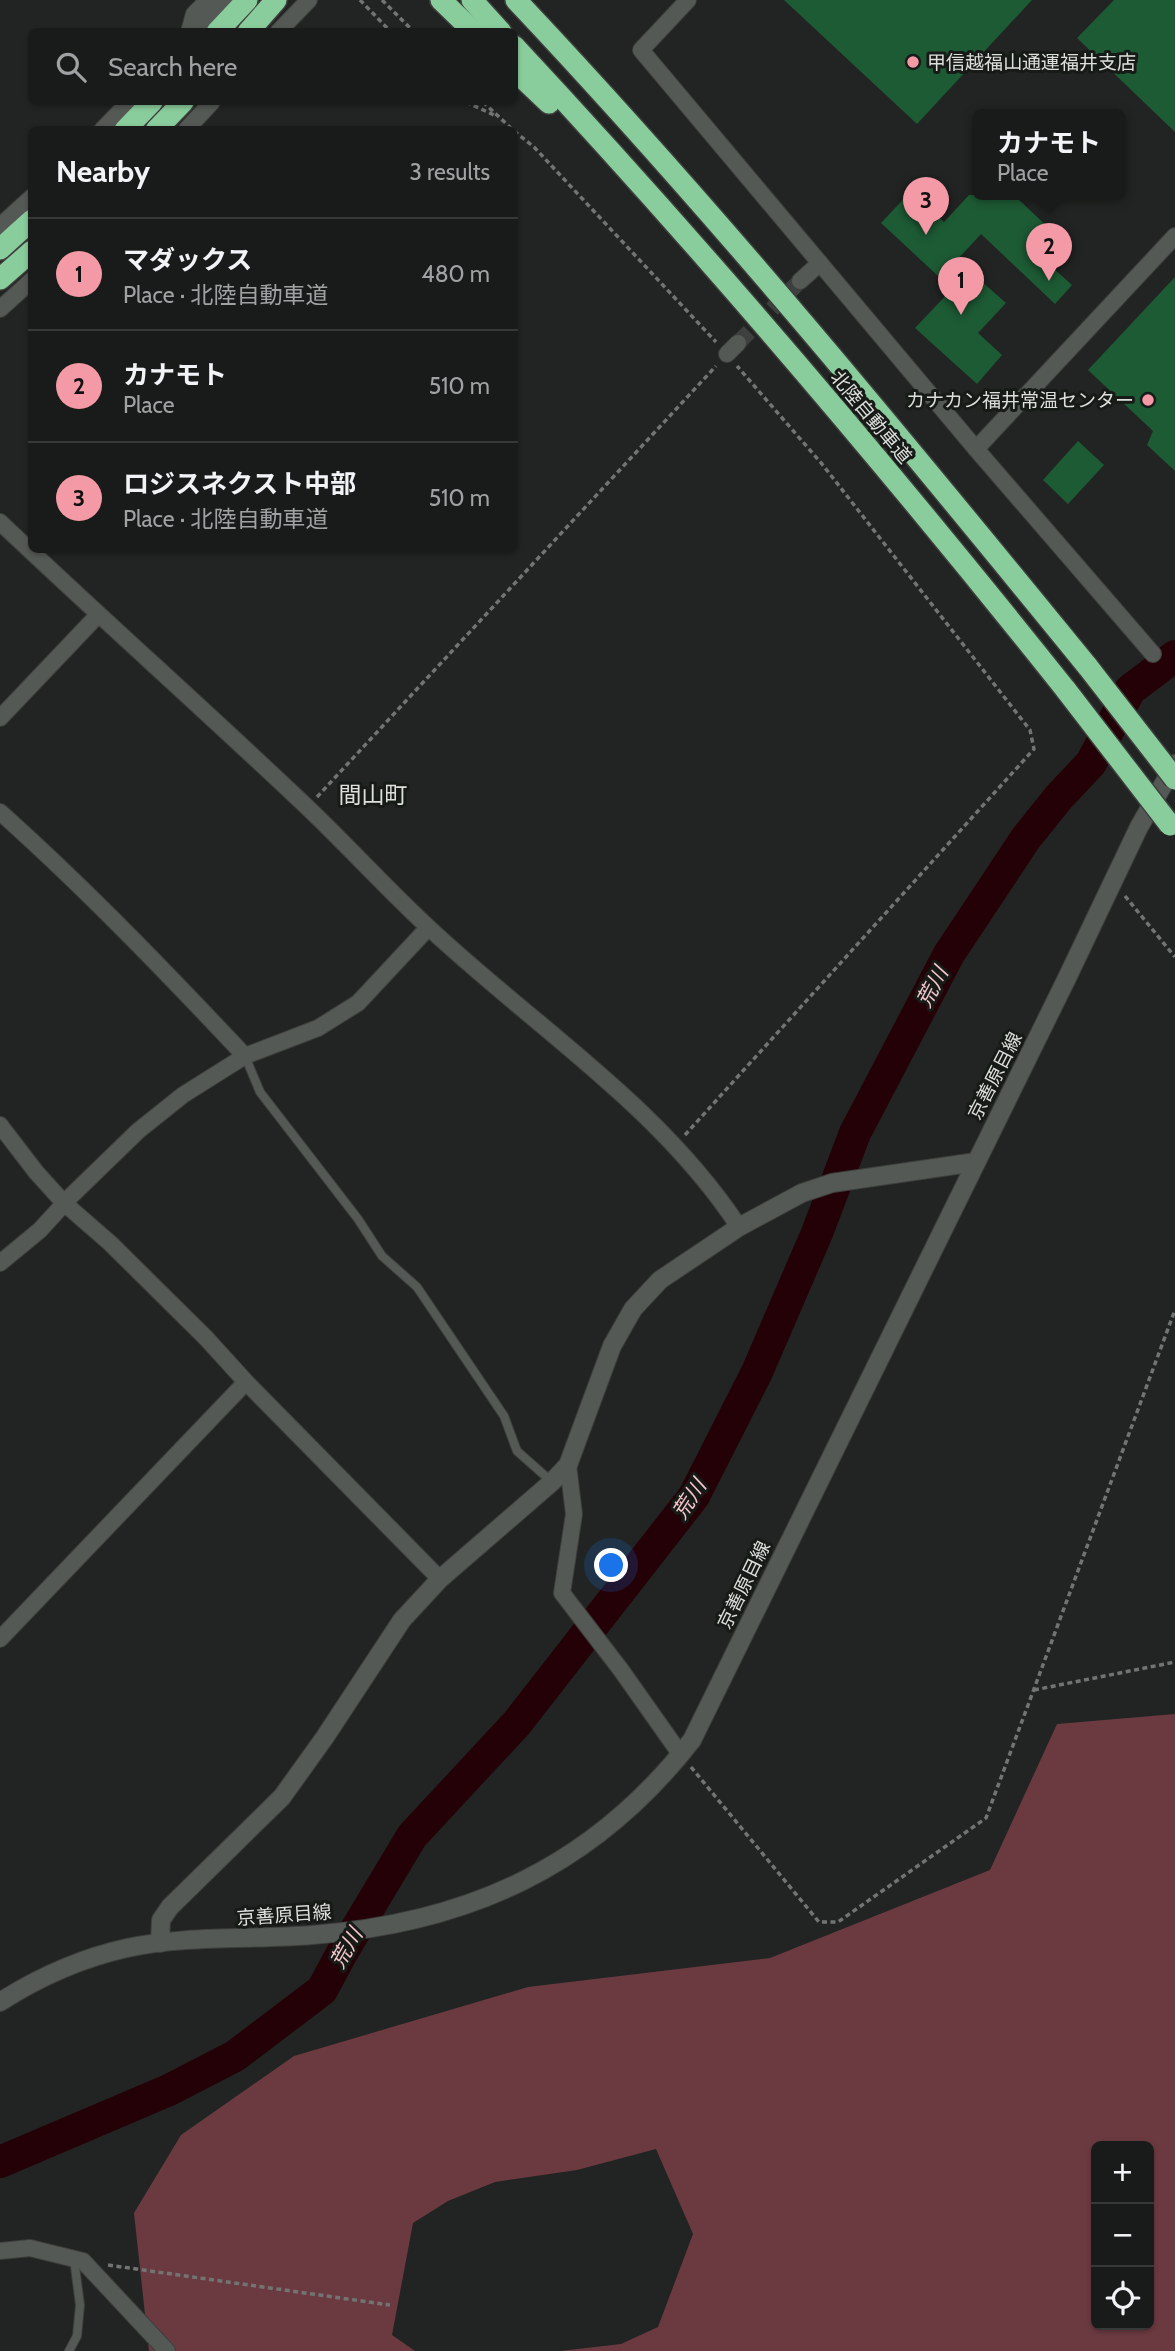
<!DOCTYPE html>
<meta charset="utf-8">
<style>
body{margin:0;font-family:Cabin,"Noto Sans JP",sans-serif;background:#262827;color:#f1f3f6}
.controls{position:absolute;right:21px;bottom:21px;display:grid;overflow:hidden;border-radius:10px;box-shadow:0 2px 5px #0004}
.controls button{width:63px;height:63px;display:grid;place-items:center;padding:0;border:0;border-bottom:2px solid #373939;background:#191b1a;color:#f1f3f6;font:35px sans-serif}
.you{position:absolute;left:612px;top:1566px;width:24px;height:24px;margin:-18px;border:5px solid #fff;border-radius:50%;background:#1a73e8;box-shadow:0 0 0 10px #1a73e833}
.badge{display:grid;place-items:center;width:46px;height:46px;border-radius:50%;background:#f49aa6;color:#111;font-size:23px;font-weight:700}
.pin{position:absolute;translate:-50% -58px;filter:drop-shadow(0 2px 4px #0008)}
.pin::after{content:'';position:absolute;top:37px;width:24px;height:21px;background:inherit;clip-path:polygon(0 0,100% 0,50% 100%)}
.popup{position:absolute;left:972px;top:109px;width:154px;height:91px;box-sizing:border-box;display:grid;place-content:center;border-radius:10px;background:#191b1a;filter:drop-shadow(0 2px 5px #0005);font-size:23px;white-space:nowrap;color:#9fa1a2}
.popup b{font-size:26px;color:#f1f3f6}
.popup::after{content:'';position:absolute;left:50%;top:100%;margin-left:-14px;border:14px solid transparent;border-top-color:#191b1a}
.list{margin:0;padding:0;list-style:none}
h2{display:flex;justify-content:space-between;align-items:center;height:91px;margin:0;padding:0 28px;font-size:30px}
h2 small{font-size:23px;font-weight:400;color:#9fa1a2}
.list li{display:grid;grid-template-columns:46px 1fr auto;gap:21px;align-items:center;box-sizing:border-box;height:112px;padding:0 28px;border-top:2px solid #373939}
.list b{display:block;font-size:26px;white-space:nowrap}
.list p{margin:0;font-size:23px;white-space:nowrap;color:#9fa1a2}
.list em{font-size:23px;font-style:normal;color:#9fa1a2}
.icon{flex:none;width:38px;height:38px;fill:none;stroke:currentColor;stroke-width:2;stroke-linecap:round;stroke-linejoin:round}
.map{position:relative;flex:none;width:1175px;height:2351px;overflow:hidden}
.search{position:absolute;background:#191b1a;box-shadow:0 2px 5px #0004;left:28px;top:28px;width:490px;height:77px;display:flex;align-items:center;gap:18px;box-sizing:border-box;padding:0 24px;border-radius:10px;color:#9fa1a2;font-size:26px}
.panel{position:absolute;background:#191b1a;box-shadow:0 2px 5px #0004;left:28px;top:126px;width:490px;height:427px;border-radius:10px}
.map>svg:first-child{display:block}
.green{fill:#6b3a41;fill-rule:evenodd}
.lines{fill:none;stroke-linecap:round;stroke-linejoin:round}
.river{stroke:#240007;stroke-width:32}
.building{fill:#1d5b34}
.street-tunnel{stroke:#3d403e;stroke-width:16;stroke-dasharray:16 8;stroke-linecap:butt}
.lane-casing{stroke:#3d3f3d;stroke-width:10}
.street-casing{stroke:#3d3f3d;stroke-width:18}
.secondary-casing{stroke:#3d3f3d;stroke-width:20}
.highway-casing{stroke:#3d3f3d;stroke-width:24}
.path{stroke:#727472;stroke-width:3.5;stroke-dasharray:5 3.5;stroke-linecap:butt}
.lane{stroke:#555956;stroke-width:8}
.street{stroke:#555956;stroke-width:16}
.secondary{stroke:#555956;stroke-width:18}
.highway{stroke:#8acd9c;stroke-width:21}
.highway-bridge-casing{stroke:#3d3f3d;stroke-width:24;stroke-linecap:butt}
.highway-bridge{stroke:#8acd9c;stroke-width:21}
.poi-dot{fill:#f49aa6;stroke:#171b18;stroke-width:2.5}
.labels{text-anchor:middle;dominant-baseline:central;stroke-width:6;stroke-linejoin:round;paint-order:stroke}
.poi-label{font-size:19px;fill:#dddfdd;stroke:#171b18;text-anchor:start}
.street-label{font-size:19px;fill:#dddfdd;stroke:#171b18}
.water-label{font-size:21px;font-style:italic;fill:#f8c6cc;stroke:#171b18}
.quarter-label{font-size:23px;fill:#dddfdd;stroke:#171b18}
</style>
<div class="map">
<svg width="1175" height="2351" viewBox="0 0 1175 2351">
<rect width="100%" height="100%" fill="#212422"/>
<path class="green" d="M 1175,1714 L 1175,2351 L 560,2351 L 621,2344 L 658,2327 L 693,2234 L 656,2149 L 577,2170 L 495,2182 L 448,2201 L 413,2223 L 392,2335 L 415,2351 L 149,2351 L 134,2213 L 181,2135 L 294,2056 L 528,1987 L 770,1958 L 990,1870 L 1057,1724 ZM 1096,2146 L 1149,2146 L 1149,2325 L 1096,2325 Z"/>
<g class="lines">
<polyline class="river" points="0,2162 169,2090 235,2056 322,1990 343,1951 412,1836 517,1723 694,1496 757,1372 817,1233 855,1133 949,954 1026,838 1059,797 1091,763 1130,690 1175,656"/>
</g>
<g class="building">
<polygon points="784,0 1032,0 917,124"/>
<polygon points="1114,0 1175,0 1175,132 1077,38"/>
<polygon points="911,191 944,222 969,195 1014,195 1052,231 1034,251 1072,285 1055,304 981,234 957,260 1006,303 978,333 1002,355 977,384 915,328 952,289 881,223"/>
<polygon points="1175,277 1175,471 1147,445 1153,431 1088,370"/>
<polygon points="1078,441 1104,465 1068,504 1043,480"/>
</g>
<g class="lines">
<polyline class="street-tunnel" points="738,343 800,281"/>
<g class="lane-casing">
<g id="lane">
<polyline points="245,1056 260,1092 358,1219 382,1256 417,1287 504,1416 517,1451 552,1482"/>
<polyline points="69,2351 77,2336 80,2305 74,2259"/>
</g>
</g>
<g class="street-casing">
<g id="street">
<polyline points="688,0 641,50 976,449 1153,654"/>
<polyline points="189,32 194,14 208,0"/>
<polyline points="196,32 225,0"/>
<polyline points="278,32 309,0"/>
<polyline points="102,130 129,102"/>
<polyline points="186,130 212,102"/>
<polyline points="0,226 32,197"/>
<polyline points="800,281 820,263"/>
<polyline points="0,309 32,280"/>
<polyline points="727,354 738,343"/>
<polyline points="976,449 1175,236"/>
<path d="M 0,522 C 101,618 206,711 307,807 C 348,846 386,888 427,926 C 532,1025 659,1105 739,1227"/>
<polyline points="0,718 98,615"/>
<path d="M 0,812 C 86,889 166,972 245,1056"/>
<polyline points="0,1125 36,1172 64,1203 110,1243 206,1338 246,1382 440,1579"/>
<polyline points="0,1263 40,1230 71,1196 138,1131 183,1095 245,1056 318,1028 358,1003 428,928"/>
<polyline points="568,1465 574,1514 562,1593 621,1670 681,1755"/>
<polyline points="0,1639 246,1382"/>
<polyline points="0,2251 30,2248 83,2261 167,2351"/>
</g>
</g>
<g class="secondary-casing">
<g id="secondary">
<polyline points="160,1943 161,1920 170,1907 282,1797 325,1737 402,1620 440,1579 552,1482 568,1465 612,1346 633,1309 660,1280 739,1227 802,1193 832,1183 976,1162"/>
<path d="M 0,2002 C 39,1977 82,1958 127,1948 C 187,1935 251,1940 312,1935 C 469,1923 594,1866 692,1740 L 1067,978 L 1139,827 L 1175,764"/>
</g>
</g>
<g class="highway-casing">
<g id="highway">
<polyline points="441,0 474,32"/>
<polyline points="472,0 501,32"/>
<path d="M 516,0 C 717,213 903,440 1088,667"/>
<polyline points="217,32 247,0"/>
<polyline points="248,32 276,0"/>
<path d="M 514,46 C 707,253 890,469 1066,690"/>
<polyline points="514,70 549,103"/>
<polyline points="125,130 152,102"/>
<polyline points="156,130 183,102"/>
<polyline points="0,249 32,220"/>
<polyline points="0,279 32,251"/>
</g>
</g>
<g class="path">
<polyline points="360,0 391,32"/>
<polyline points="382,0 414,32"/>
<polyline points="466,102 494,115"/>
<polyline points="483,102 513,130"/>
<polyline points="514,131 534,147 716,342"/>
<polyline points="317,797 716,366"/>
<polyline points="1125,896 1175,957"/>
<polyline points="685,1135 1034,749 1030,730 822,464 737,366"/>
<polyline points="1034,1690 1175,1662"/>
<polyline points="691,1767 819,1922 838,1922 986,1818 1175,1310"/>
<polyline points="108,2265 390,2305"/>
</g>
<use href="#lane" class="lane"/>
<use href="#street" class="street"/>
<use href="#secondary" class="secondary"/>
<use href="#highway" class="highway"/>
<g class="highway-bridge-casing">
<g id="highway-bridge">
<polyline points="1088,667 1175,779"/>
<polyline points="1066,690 1170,825"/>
</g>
</g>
<use href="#highway-bridge" class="highway-bridge"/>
</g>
<g class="poi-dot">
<circle cx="913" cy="62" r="7"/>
<circle cx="1148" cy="400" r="7"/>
</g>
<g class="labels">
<g class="poi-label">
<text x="927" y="62">甲信越福山通運福井支店</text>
<text x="1134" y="400" text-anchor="end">カナカン福井常温センター</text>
</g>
<g class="street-label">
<text transform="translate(871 417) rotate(50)">北陸自動車道</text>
<text transform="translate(995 1076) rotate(-63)">京善原目線</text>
<text transform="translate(744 1585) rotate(-64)">京善原目線</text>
<text transform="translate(284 1915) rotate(-4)">京善原目線</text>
</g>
<g class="water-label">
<text transform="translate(932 987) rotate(-62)">荒川</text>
<text transform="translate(689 1499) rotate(-57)">荒川</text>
<text transform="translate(346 1948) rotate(-60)">荒川</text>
</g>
<g class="quarter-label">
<text x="373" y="795">間山町</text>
</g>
</g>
</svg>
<div class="controls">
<button>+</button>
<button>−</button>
<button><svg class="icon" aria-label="locate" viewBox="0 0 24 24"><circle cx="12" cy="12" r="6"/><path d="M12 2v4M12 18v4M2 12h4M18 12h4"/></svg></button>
</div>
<div class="you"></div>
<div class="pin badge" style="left:961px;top:315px">1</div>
<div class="pin badge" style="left:1049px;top:281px">2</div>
<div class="popup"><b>カナモト</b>Place</div>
<div class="pin badge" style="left:926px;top:235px">3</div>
<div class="search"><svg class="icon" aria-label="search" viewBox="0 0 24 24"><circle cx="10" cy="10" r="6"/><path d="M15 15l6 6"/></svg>Search here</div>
<section class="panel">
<h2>Nearby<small>3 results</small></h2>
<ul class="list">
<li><span class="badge">1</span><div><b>マダックス</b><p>Place · 北陸自動車道</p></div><em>480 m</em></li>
<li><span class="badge">2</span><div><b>カナモト</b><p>Place</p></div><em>510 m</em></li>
<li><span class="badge">3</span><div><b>ロジスネクスト中部</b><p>Place · 北陸自動車道</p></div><em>510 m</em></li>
</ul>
</section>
</div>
